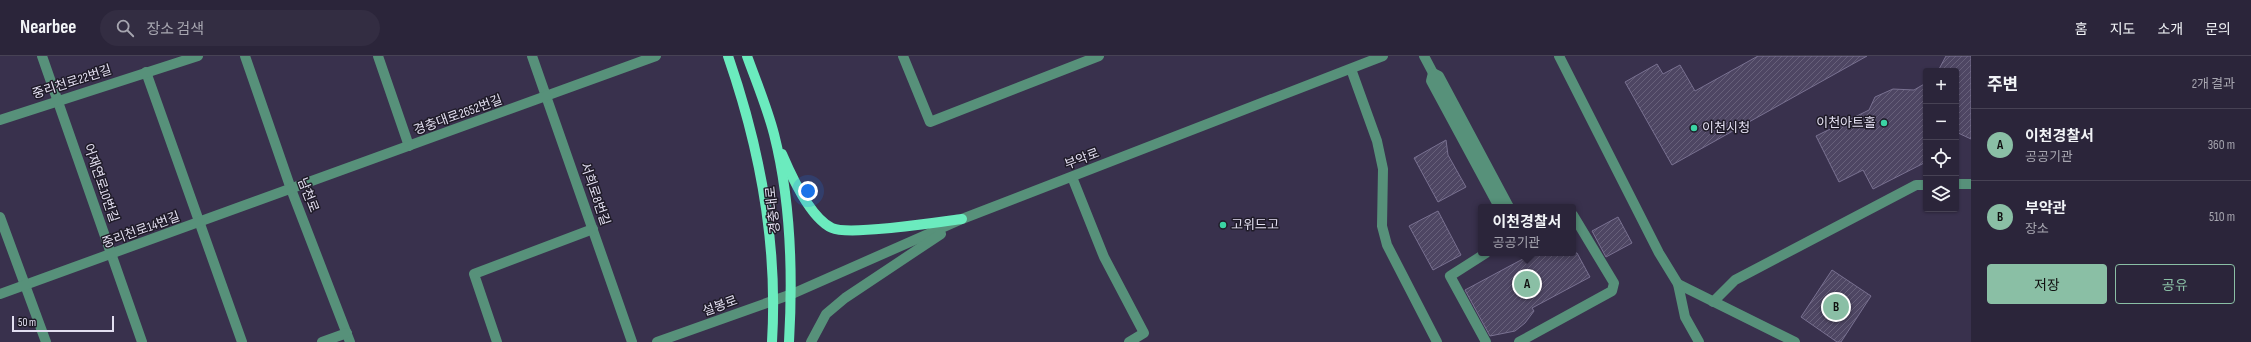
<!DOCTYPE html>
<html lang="ko">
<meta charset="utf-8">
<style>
body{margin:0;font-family:"Sofia Sans Condensed","Noto Sans KR",sans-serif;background:#332d42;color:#f1f3f6}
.controls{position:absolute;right:12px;top:12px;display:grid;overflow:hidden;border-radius:4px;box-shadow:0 1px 3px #0004}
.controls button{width:36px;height:36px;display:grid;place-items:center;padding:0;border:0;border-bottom:1px solid #474254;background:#2b253a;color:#f1f3f6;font:20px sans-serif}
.scale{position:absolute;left:12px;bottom:10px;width:102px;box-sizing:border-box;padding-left:4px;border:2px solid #e3dff1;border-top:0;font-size:11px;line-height:14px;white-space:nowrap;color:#e3dff1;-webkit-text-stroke:3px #1f1b28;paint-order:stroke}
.you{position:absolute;left:808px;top:135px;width:14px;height:14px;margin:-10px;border:3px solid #fff;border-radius:50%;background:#1a73e8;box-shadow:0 0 0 6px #1a73e833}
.badge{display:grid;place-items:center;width:26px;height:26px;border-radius:50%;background:#8abfa5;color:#111;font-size:13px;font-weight:700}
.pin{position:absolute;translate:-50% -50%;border:2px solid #fff;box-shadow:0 1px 4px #0006}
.popup{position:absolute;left:1478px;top:148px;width:98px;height:52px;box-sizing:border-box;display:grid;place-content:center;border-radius:4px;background:#2b253a;filter:drop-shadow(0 1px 3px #0005);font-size:13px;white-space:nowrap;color:#a6a5af}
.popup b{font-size:15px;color:#f1f3f6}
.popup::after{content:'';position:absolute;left:50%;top:100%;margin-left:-8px;border:8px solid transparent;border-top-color:#2b253a}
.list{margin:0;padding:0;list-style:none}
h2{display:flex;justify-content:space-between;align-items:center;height:52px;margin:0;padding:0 16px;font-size:17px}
h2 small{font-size:13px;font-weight:400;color:#a6a5af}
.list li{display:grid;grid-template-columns:26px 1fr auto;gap:12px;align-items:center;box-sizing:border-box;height:72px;padding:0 16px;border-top:1px solid #474254}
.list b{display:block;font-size:15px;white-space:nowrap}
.list p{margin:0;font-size:13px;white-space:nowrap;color:#a6a5af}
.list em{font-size:13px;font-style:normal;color:#a6a5af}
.actions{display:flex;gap:8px;padding:12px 16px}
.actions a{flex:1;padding:9px 0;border:1px solid #8abfa5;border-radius:4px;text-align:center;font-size:14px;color:#8abfa5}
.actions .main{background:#8abfa5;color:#111}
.icon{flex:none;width:22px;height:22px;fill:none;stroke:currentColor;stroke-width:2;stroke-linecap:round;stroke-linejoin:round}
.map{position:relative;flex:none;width:1971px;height:286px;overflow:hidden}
header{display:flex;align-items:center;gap:24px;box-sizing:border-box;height:56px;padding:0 20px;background:#2b253a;border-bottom:1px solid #474254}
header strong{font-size:19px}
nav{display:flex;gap:22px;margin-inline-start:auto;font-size:14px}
.search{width:280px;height:36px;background:#332d42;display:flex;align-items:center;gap:10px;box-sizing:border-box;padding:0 14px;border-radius:22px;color:#a6a5af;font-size:15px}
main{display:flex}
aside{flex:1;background:#2b253a}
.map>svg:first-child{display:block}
.building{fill:url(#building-hatch);stroke:#797191}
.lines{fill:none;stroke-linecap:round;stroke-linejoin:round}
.minor{stroke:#57917a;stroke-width:10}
.major{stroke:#6bebbe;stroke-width:10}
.poi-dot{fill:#3bd4a4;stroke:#1f1b28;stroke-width:1.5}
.labels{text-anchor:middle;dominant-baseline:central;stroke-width:3;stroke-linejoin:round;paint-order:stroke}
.street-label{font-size:13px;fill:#e3dff1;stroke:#1f1b28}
.poi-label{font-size:13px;fill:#e3dff1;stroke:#1f1b28;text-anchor:start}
</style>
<header>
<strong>Nearbee</strong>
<div class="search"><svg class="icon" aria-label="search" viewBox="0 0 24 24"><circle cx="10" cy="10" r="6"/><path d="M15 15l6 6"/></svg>장소 검색</div>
<nav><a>홈</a><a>지도</a><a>소개</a><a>문의</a></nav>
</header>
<main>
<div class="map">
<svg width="1971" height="286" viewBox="0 0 1971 286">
<defs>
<pattern id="building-hatch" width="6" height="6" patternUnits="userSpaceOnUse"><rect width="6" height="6" fill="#4e4663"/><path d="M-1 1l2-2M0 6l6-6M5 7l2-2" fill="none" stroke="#67607a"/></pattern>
</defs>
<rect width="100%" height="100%" fill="#39314d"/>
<g class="building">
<polygon points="1758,0 1867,0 1672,109 1625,26 1657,8 1663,18 1680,9 1695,35"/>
<polygon points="1946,0 1971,0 1971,83 1956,76 1956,15 1938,15"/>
<polygon points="1926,27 1926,106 1873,133 1863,114 1839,126 1816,80 1869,54 1875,41 1893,33 1914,34"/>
<polygon points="1446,84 1448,99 1466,131 1438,146 1414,102"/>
<polygon points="1438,155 1461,199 1433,214 1409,170"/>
<polygon points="1618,161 1632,187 1606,201 1592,175"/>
<polygon points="1534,197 1577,197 1590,221 1532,252 1534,255 1525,267 1515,275 1490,280 1465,234"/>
<polygon points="1832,214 1871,240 1841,286 1837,286 1801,261"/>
</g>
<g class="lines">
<g class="minor">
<polyline points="42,0 142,286"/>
<polyline points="245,0 291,133 350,286"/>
<polyline points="378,0 409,90"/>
<polyline points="532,0 632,286"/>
<polyline points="903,0 930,66 1099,0"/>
<polyline points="1424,0 1433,17"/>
<polyline points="1559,0 1659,197 1678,228 1795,286"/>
<polyline points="1351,13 1377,85 1383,113 1382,170 1387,189 1437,286"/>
<polyline points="146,16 242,286"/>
<polyline points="0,64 198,0"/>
<polyline points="1072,121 1104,201 1144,277 1129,286"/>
<polyline points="1956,128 1971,128"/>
<polyline points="1499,151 1431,25 1433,17 1439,20 1509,151"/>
<polyline points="0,161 46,286"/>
<polyline points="1486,197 1450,220 1486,286"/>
<polyline points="1678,228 1685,261 1699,286"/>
<polyline points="0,238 656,0"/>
<polyline points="1713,246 1735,224 1916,129 1926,129"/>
<polyline points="322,286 347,277"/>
<polyline points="497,286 474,218 593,173"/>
<polyline points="657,286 792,238 962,163 1383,0"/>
<polyline points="811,286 826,258 845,242 941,178"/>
<polyline points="1519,286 1612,235 1614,227 1573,159"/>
</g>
<g class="major">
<path d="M 728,0 C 760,92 778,189 772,286"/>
<path d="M 747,0 C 756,25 767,51 774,78 C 791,145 793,217 789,286"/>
<path d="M 782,98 C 791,119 810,162 832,172 C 849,180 939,166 962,163"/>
</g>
</g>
<g class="poi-dot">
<circle cx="1884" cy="67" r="4"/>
<circle cx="1694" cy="72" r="4"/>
<circle cx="1223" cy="169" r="4"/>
</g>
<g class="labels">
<g class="street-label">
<text transform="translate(72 26) rotate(-18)">중리천로22번길</text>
<text transform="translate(458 59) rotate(-20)">경충대로2652번길</text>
<text transform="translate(1082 103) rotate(-21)">부악로</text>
<text transform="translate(101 127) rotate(71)">어재연로10번길</text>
<text transform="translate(595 138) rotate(71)">서희로8번길</text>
<text transform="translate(308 139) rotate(69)">남천로</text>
<text transform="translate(773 154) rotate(-96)">경충대로</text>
<text transform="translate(141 174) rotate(-20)">중리천로14번길</text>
<text transform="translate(720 250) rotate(-20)">설봉로</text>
</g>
<g class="poi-label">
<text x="1876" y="67" text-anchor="end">이천아트홀</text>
<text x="1702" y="72">이천시청</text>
<text x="1231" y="169">고위드고</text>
</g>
</g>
</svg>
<div class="controls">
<button>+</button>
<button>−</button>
<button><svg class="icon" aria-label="locate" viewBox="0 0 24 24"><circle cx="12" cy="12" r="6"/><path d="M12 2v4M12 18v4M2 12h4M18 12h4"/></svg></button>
<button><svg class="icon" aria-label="layers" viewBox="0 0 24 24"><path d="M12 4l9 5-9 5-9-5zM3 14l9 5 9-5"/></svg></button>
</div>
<div class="scale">50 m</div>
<div class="you"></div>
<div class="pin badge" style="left:1527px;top:228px">A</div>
<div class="popup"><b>이천경찰서</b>공공기관</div>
<div class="pin badge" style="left:1836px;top:251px">B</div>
</div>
<aside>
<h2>주변<small>2개 결과</small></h2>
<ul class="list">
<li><span class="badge">A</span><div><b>이천경찰서</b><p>공공기관</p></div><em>360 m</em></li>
<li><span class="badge">B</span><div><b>부악관</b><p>장소</p></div><em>510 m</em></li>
</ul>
<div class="actions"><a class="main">저장</a><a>공유</a></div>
</aside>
</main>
